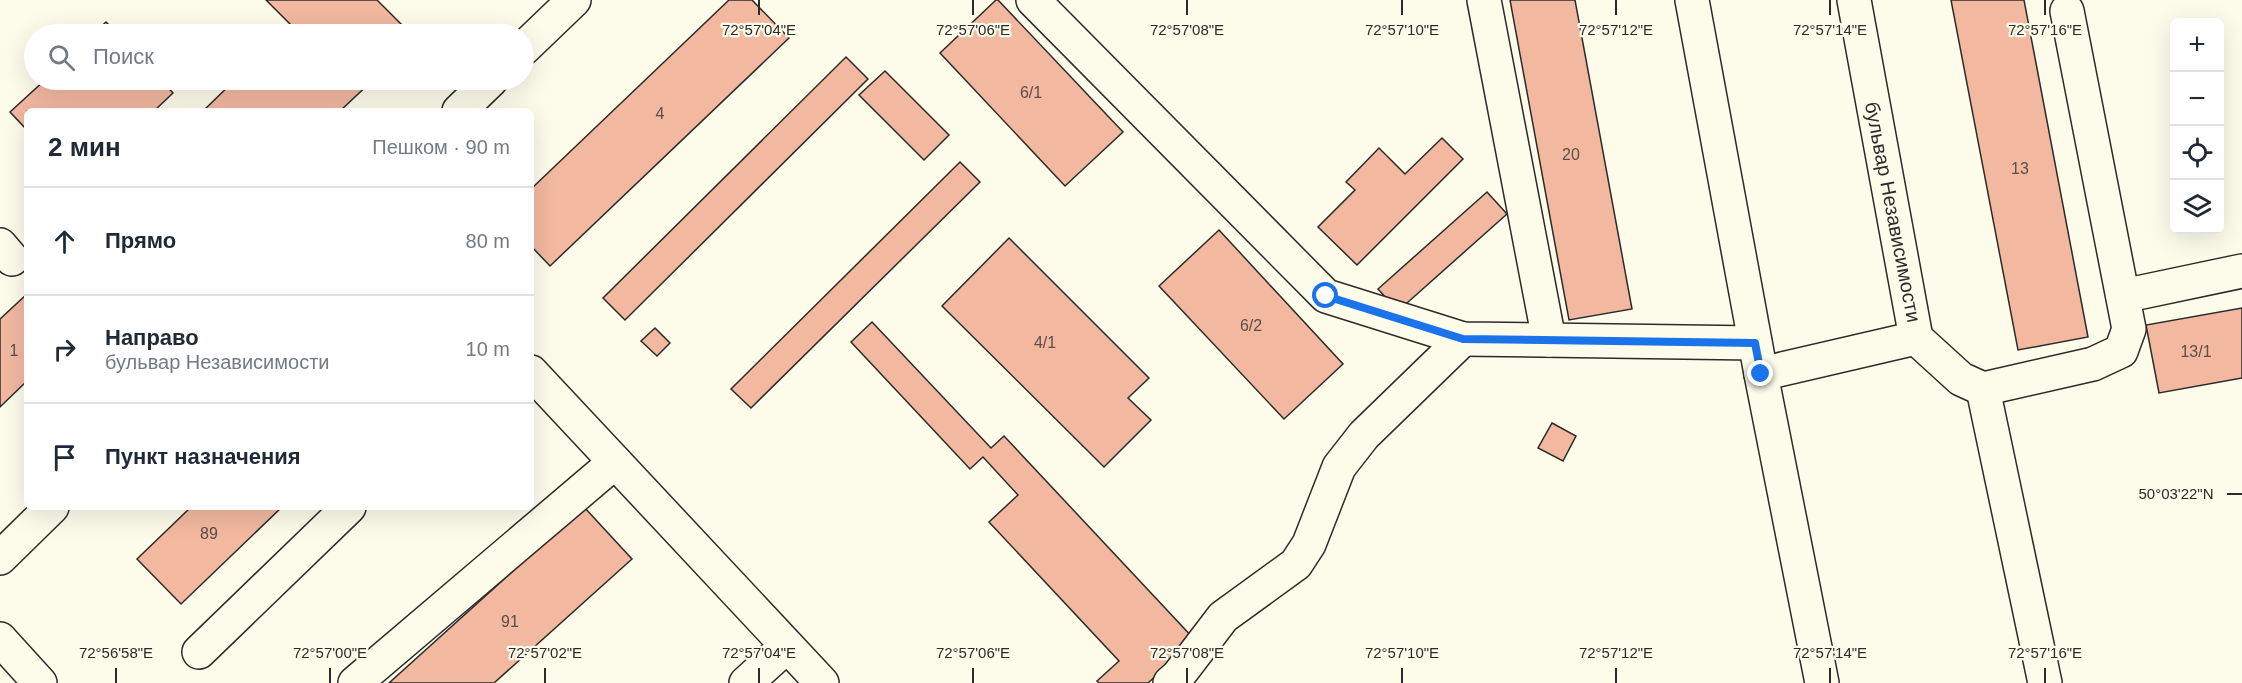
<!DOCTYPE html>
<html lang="ru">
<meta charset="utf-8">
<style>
body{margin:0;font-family:Helvetica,sans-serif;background:#f6f6f7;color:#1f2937}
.controls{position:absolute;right:18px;top:18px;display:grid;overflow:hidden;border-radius:9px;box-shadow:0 6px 24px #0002}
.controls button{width:54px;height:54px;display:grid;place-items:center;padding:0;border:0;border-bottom:2px solid #e0e1e3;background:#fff;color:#1f2937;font:30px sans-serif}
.stop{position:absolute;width:18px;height:18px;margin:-14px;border:4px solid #1a73e8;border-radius:50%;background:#fff}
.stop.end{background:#1a73e8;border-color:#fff;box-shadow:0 2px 6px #0008}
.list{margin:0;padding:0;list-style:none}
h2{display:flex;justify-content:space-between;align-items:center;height:78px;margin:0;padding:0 24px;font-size:26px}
h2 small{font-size:20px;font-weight:400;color:#747a83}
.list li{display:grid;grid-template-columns:39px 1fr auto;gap:18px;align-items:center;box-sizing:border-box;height:108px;padding:0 24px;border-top:2px solid #e0e1e3}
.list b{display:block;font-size:22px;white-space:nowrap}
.list p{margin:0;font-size:20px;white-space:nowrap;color:#747a83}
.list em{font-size:20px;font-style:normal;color:#747a83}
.icon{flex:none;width:33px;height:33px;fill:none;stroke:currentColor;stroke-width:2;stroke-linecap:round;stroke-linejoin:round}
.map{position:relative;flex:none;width:2242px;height:683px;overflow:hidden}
.search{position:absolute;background:#fff;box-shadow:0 6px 24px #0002;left:24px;top:24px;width:510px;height:66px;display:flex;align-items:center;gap:15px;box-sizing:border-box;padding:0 21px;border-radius:33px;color:#747a83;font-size:22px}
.panel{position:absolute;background:#fff;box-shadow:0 6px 24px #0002;left:24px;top:108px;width:510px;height:402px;border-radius:9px}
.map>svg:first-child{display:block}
.building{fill:#f2b8a0;stroke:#2b2b2b;stroke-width:1.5}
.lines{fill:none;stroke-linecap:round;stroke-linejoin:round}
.minor-casing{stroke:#2b2b2b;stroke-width:36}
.minor{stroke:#fdfbea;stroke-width:33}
.route{stroke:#1a73e8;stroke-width:8}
.ticks{fill:none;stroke:#2b2b2b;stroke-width:2}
.labels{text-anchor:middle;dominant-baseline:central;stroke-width:4.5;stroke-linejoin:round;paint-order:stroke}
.number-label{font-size:16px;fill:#5d4e48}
.street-label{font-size:20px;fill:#2b2b2b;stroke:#fdfbea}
.ticks-label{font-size:15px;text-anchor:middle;fill:#2b2b2b;stroke:#fdfbea;stroke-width:4.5;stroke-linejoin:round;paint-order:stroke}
</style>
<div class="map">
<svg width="2242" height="683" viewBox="0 0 2242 683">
<rect width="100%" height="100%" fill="#fdfbea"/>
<g class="building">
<polygon points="266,0 377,0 411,34 300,34"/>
<polygon points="729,0 752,0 789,38 550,266 531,246 531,189"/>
<polygon points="996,0 998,0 1123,132 1065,186 940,53"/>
<polygon points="1510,0 1575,0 1632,309 1569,320"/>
<polygon points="1951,0 2024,0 2088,337 2018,350"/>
<polygon points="106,22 118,34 93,34"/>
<polygon points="846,57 868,79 625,320 603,298"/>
<polygon points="885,71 949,135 924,160 859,95"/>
<polygon points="45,80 161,80 173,93 154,111 27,111 27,130 10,112"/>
<polygon points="235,80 255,80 257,83 261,80 373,80 340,111 203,111"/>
<polygon points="1442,138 1463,159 1357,265 1318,227 1355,190 1346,182 1379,148 1405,174"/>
<polygon points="960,162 980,182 751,408 731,389"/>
<polygon points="1487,192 1507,214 1398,311 1378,289"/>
<polygon points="1219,230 1343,364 1284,419 1159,286"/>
<polygon points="1009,238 1149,378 1128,398 1151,420 1104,467 942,306"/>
<polygon points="27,294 27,381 0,407 0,319"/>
<polygon points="2242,308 2242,378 2159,393 2146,325"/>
<polygon points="872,322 991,448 1004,436 1195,640 1148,683 1099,683 1097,681 1119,661 989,522 1018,495 983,457 970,469 851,342"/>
<polygon points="655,328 670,343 657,356 641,341"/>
<polygon points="1552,423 1576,436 1563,461 1538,448"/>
<polygon points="191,507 282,507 181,604 137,559"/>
<polygon points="584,507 632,559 494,683 389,683"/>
</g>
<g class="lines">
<g class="minor-casing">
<g id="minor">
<polyline points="1033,0 1326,296 1463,339 1755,343"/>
<polyline points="1484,0 1549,340"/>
<polyline points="1692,0 1761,374 1822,683"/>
<polyline points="524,48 574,0"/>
<polyline points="459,111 491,80"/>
<polyline points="0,245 12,259"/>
<polyline points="2123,296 2242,271"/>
<polyline points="1916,338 1961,379 1983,389 2045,683"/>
<polyline points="531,372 822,683"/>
<polyline points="1761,374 1916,338 1854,0"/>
<polyline points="1983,389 2093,364 2121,351 2129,329 2067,11"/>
<polyline points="0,558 52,507"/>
<polyline points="0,639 40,683"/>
<polyline points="199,652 349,507"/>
<polyline points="355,683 615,462"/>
<polyline points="746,683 787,646"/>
<polyline points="1170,683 1178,676 1223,617 1296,564 1309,544 1339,467 1364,435 1463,339"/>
</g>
</g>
<use href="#minor" class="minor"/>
</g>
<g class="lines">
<polyline class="route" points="1326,296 1463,339 1755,343 1761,374"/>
</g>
<path class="ticks" d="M 759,0 L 759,15M 973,0 L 973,15M 1187,0 L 1187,15M 1402,0 L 1402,15M 1616,0 L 1616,15M 1830,0 L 1830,15M 2045,0 L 2045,15M 2227,494 L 2242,494M 116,668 L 116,683M 330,668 L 330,683M 545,668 L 545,683M 759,668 L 759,683M 973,668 L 973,683M 1187,668 L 1187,683M 1402,668 L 1402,683M 1616,668 L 1616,683M 1830,668 L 1830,683M 2045,668 L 2045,683"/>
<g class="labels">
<g class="number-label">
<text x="1031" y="92">6/1</text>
<text x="660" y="113">4</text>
<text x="1571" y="154">20</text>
<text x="2020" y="168">13</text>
<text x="1251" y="325">6/2</text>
<text x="1045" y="342">4/1</text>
<text x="14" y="350">1</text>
<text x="2196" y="351">13/1</text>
<text x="209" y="533">89</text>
<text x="510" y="621">91</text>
</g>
<g class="street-label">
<text transform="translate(1893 212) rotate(79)">бульвар Независимости</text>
</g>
</g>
<g class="ticks-label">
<text x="759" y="35">72°57'04"E</text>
<text x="973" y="35">72°57'06"E</text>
<text x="1187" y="35">72°57'08"E</text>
<text x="1402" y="35">72°57'10"E</text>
<text x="1616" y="35">72°57'12"E</text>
<text x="1830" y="35">72°57'14"E</text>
<text x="2045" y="35">72°57'16"E</text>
<text x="2176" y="499">50°03'22"N</text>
<text x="116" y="658">72°56'58"E</text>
<text x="330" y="658">72°57'00"E</text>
<text x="545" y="658">72°57'02"E</text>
<text x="759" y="658">72°57'04"E</text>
<text x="973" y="658">72°57'06"E</text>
<text x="1187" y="658">72°57'08"E</text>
<text x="1402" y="658">72°57'10"E</text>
<text x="1616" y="658">72°57'12"E</text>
<text x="1830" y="658">72°57'14"E</text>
<text x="2045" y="658">72°57'16"E</text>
</g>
</svg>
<div class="controls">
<button>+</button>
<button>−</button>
<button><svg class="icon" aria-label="locate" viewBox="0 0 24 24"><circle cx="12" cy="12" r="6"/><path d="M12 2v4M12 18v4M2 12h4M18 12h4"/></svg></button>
<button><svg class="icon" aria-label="layers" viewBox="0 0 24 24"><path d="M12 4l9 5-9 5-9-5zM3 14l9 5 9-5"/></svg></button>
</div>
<div class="stop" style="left:1326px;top:296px"></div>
<div class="stop end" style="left:1761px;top:374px"></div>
<div class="search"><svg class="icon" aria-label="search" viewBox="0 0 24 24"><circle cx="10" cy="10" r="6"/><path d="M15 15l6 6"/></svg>Поиск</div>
<section class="panel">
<h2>2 мин<small>Пешком · 90 m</small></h2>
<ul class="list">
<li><svg class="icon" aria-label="ahead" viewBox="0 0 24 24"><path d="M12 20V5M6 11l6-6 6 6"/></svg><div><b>Прямо</b></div><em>80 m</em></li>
<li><svg class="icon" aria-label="right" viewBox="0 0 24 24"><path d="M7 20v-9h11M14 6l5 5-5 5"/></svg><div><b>Направо</b><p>бульвар Независимости</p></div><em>10 m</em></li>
<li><svg class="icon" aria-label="arrive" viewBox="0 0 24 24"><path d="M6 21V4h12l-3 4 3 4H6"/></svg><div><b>Пункт назначения</b></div></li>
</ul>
</section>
</div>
